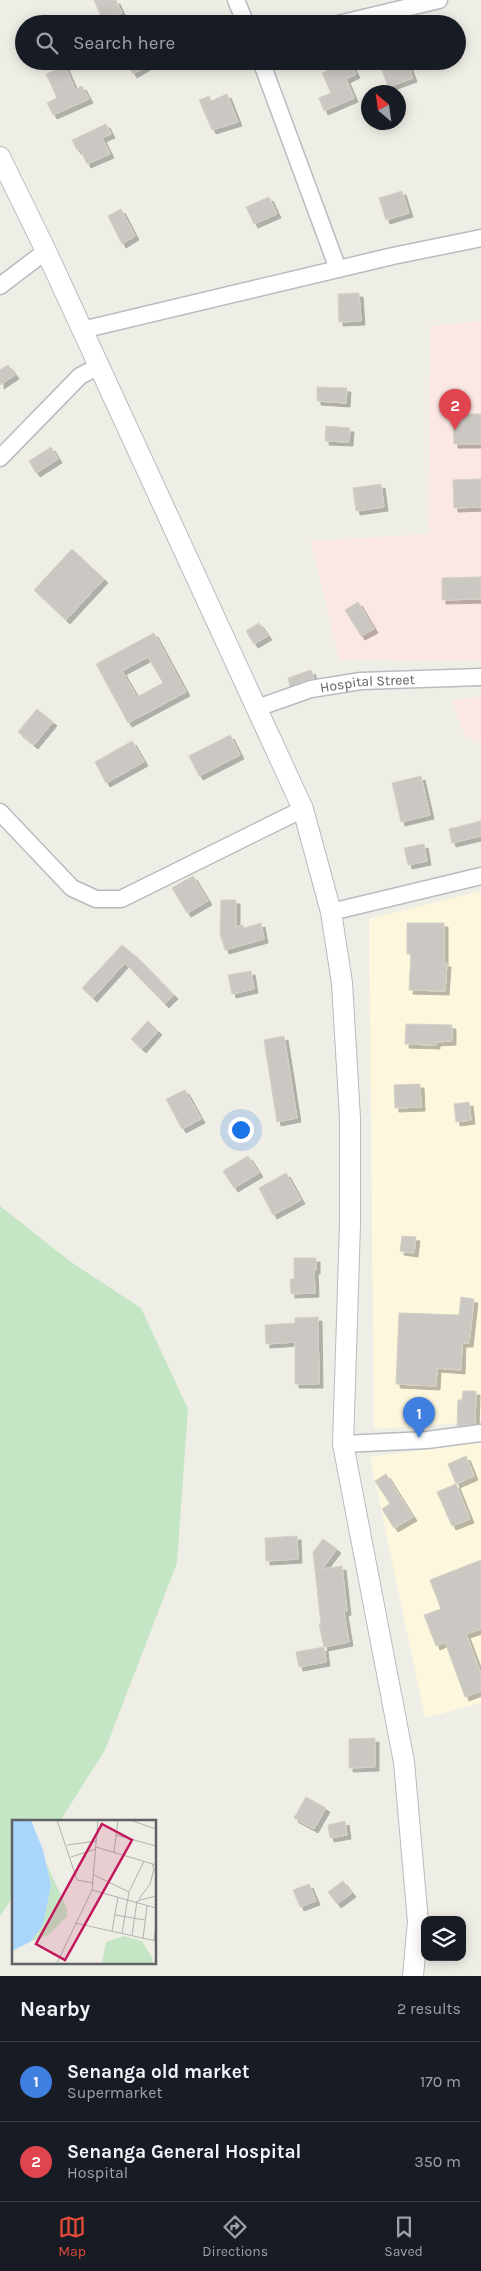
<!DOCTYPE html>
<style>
body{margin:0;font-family:Karla,sans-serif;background:#242831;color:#f1f3f6}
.controls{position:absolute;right:15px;bottom:15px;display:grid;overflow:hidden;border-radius:10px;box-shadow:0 2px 12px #0003}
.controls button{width:45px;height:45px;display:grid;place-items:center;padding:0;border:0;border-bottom:1px solid #363941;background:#171b24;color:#f1f3f6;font:25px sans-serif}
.compass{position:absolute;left:361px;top:85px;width:45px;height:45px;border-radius:50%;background:#171b24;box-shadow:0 2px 12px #0003;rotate:331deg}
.you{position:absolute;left:240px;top:1129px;width:18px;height:18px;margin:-12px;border:4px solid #fff;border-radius:50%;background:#1a73e8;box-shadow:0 0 0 8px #1a73e833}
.badge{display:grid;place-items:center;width:32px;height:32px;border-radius:50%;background:#e24c39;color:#fff;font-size:16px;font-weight:700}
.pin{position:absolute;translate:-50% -41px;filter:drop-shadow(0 1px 2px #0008)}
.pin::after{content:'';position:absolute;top:26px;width:18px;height:15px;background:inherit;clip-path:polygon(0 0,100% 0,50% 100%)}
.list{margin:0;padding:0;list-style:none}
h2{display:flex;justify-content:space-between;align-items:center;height:65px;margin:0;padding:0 20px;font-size:21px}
h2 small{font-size:16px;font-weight:400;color:#9ea1a6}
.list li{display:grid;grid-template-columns:32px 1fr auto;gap:15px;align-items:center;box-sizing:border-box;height:80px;padding:0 20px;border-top:1px solid #363941}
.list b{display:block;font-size:19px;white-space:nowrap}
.list p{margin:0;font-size:16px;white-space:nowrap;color:#9ea1a6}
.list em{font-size:16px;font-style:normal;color:#9ea1a6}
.icon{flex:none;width:28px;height:28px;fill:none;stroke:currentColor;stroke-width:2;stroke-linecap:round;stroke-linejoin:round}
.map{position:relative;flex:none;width:481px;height:1976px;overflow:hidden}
.search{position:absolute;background:#171b24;box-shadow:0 2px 12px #0003;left:15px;right:15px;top:15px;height:55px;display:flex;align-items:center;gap:12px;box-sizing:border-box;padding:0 18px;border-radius:28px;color:#9ea1a6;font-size:19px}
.sheet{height:225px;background:#171b24}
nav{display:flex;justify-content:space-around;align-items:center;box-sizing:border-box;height:70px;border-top:1px solid #363941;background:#171b24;font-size:14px;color:#9ea1a6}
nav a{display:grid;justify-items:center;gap:2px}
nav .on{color:#e24c39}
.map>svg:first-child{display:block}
.commercial{fill:#fdf7de}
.medical{fill:#fbe7e4}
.green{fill:#c4e6c5}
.building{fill:#cbc8c3;stroke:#d4d0c4;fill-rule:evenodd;filter:url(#shadow)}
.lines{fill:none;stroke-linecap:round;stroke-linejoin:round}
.minor-casing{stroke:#b8bbbf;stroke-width:19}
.tertiary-casing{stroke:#b8bbbf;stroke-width:22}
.minor{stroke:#fff;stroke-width:16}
.tertiary{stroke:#fff;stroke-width:20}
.labels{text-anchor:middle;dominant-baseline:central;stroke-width:4.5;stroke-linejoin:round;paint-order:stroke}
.street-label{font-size:14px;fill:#5e6166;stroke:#fff}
.inset-road{fill:none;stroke:#b1b2af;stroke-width:1}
.view{fill:#c2185b;fill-opacity:0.15;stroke:#c2185b;stroke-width:2.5}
.inset-edge{fill:none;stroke:#5e6166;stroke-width:2.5}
</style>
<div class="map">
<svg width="481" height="1976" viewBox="0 0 481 1976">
<defs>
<filter id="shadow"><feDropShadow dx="4" dy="4" stdDeviation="0" flood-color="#0004"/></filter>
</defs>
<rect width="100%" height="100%" fill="#efeee6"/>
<g class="commercial">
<polygon points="481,891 481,1422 374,1429 369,919"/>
<polygon points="481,1442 481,1703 425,1718 370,1457"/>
</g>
<g class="medical">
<polygon points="481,321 481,661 339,660 311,541 429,534 430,326"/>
<polygon points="481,696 481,743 465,736 451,701"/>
</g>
<polygon class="green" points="0,1206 71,1262 141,1308 188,1409 177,1563 105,1750 60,1821 14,1821 14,1895 0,1916"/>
<g class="building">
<polygon points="94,0 116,0 122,13 103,21"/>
<polygon points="126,61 155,61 133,74"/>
<polygon points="350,61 356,74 346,79 354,98 324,111 319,98 331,93 322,73"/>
<polygon points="379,61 407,61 413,78 388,87"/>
<polygon points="65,66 75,89 82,86 89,99 53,115 47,103 57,98 46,74"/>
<polygon points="227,94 238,122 212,130 199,100 209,96 211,101"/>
<polygon points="106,124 111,134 102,138 110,154 87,164 80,149 77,150 72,140"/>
<polygon points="402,191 409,213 386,220 379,198"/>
<polygon points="269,197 277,214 254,224 246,207"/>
<polygon points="121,209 135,236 122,244 108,216"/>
<polygon points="359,293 361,321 339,322 338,294"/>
<polygon points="8,365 15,375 0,385 0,370"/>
<polygon points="317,387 347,388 346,403 317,401"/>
<polygon points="453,414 481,414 481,444 454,444"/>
<polygon points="326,426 350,428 349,442 325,441"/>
<polygon points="51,447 58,459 36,473 29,461"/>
<polygon points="481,479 481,507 454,508 453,480"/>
<polygon points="381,484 384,507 356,511 353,488"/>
<polygon points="72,549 104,579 66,620 34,590"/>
<polygon points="481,577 481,599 442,600 442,578"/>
<polygon points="358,602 374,629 361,636 345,610"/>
<polygon points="259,623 268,636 254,644 246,631"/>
<path d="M 154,633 L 186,692 L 128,723 L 96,664 ZM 148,657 L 163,683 L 137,697 L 122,671 Z"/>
<polygon points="311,670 314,678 290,686 288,678"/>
<polygon points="37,709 53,722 34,745 18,732"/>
<polygon points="230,735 240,755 199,776 189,756"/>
<polygon points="132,741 144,762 106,783 95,762"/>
<polygon points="421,776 430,815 401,822 392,783"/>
<polygon points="481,821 481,836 452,843 449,829"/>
<polygon points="424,844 427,861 408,865 404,848"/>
<polygon points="193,876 208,901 187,913 172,888"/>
<polygon points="221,900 236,900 236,927 243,925 244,928 261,923 264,939 225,950 220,934"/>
<polygon points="407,923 444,923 444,963 447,963 445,991 409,990 411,954 407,954"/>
<polygon points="122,945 139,959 174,995 165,1004 125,963 93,998 82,988"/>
<polygon points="251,971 254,989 232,994 228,975"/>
<polygon points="148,1021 158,1031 142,1049 131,1039"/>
<polygon points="406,1024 452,1025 452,1041 436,1042 436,1045 405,1044"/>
<polygon points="284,1036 297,1118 277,1122 264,1040"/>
<polygon points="420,1084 421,1107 395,1108 394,1085"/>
<polygon points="185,1090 201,1119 182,1129 166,1099"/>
<polygon points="469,1102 471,1120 456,1122 454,1104"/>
<polygon points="248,1156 259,1173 234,1188 223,1171"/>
<polygon points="286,1173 301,1200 273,1215 259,1188"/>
<polygon points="402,1236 416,1237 414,1253 400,1251"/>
<polygon points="294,1258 316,1258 316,1270 314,1270 315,1293 291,1294 290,1279 294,1279"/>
<polygon points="461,1297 474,1299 469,1343 462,1343 461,1370 437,1368 436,1386 396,1384 399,1313 459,1315"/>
<polygon points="318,1317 319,1384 295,1384 295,1342 266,1344 265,1325 295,1323 295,1318"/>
<polygon points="463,1391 476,1391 475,1424 457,1426 458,1400 462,1400"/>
<polygon points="466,1456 474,1476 456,1484 448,1464"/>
<polygon points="386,1474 413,1517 394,1528 382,1509 390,1504 375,1481"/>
<polygon points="456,1484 470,1519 452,1526 437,1492"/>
<polygon points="297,1536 298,1559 266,1561 265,1538"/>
<polygon points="323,1539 337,1549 322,1569 342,1566 347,1611 344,1612 349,1642 324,1647 319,1624 321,1624 313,1552"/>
<polygon points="481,1560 481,1629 466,1634 481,1674 481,1691 465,1697 445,1642 436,1646 424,1615 441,1609 430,1580"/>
<polygon points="324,1647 326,1662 299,1667 296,1652"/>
<polygon points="375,1738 375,1767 349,1768 349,1739"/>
<polygon points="306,1797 326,1808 314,1829 294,1818"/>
<polygon points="345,1821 347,1835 330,1838 328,1825"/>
<polygon points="343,1881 352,1893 337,1904 328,1892"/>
<polygon points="309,1884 316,1901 300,1907 293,1890"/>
</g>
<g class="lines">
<g class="minor-casing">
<g id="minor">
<polyline points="236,0 246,24"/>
<polyline points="338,24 439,0"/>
<polyline points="261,61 338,269"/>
<polyline points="0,286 46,251"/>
<polyline points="82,330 393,256 481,238"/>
<polyline points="0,458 80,376 99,366"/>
<path id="s1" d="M 257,708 L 311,689 L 361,681 L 481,677"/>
<polyline points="0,812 72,888 96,899 121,899 303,809"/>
<polyline points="331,912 481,876"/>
<polyline points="343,1444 427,1440 481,1433"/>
</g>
</g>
<g class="tertiary-casing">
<polyline id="tertiary" points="0,157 46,251 303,809 331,912 342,983 350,1118 350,1225 343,1444 404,1762 418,1922 413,1976"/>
</g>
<use href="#minor" class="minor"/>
<use href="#tertiary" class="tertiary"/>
</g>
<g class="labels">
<g class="street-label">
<text stroke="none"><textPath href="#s1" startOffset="114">Hospital Street</textPath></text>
</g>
</g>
<g transform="translate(12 1820)">
<rect width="144" height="144" fill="#efeee6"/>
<path d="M 34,43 L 55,88 L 55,96 L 38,114 L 18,122 L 31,105 L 39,65 ZM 112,116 L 130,121 L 141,139 L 140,143 L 90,143 L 94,122 Z" fill="#c4e6c5"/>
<path d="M 0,0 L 19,0 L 31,30 L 39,65 L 31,105 L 18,122 L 0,131 Z" fill="#aad5fc"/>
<path class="inset-road" d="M 45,0 L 65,60 L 82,63M 118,0 L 144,9M 104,15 L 144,26M 55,25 L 85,21M 84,27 L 144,45M 102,32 L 106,0M 59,37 L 84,29M 82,55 L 117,72 L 132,41M 80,70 L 144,88M 127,79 L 138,64 L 142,49 L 140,44M 103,95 L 133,100M 63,103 L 144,121M 100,111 L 106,77M 110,113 L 117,72M 120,115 L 125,81 L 144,76M 131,119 L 135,86M 142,121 L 144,103M 45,143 L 80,70 L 86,0"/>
<path class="view" d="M 90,4 L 120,20 L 53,140 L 24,124 Z"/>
<rect width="144" height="144" class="inset-edge"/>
</g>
</svg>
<div class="controls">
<button><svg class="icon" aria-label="layers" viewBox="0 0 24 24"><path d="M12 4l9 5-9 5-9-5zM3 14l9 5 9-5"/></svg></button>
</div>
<svg class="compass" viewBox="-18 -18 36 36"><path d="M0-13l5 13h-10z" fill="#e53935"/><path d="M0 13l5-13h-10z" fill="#9ea1a6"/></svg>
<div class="you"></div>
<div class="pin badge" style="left:419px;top:1438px;background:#3f7fe0">1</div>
<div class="pin badge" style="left:455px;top:430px;background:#e0444e">2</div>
<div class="search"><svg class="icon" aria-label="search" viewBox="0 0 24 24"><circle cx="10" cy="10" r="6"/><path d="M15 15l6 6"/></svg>Search here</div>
</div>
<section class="sheet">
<h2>Nearby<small>2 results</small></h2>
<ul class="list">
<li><span class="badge" style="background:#3f7fe0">1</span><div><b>Senanga old market</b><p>Supermarket</p></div><em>170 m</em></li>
<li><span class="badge" style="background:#e0444e">2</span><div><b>Senanga General Hospital</b><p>Hospital</p></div><em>350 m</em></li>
</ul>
</section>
<nav>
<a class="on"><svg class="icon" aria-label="map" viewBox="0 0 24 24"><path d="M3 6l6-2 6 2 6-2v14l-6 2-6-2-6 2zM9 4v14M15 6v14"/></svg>Map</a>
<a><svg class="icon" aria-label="directions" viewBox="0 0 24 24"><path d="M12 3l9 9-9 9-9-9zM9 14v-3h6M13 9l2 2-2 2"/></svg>Directions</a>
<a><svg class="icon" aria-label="saved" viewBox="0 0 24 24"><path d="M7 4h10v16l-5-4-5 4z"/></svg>Saved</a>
</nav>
